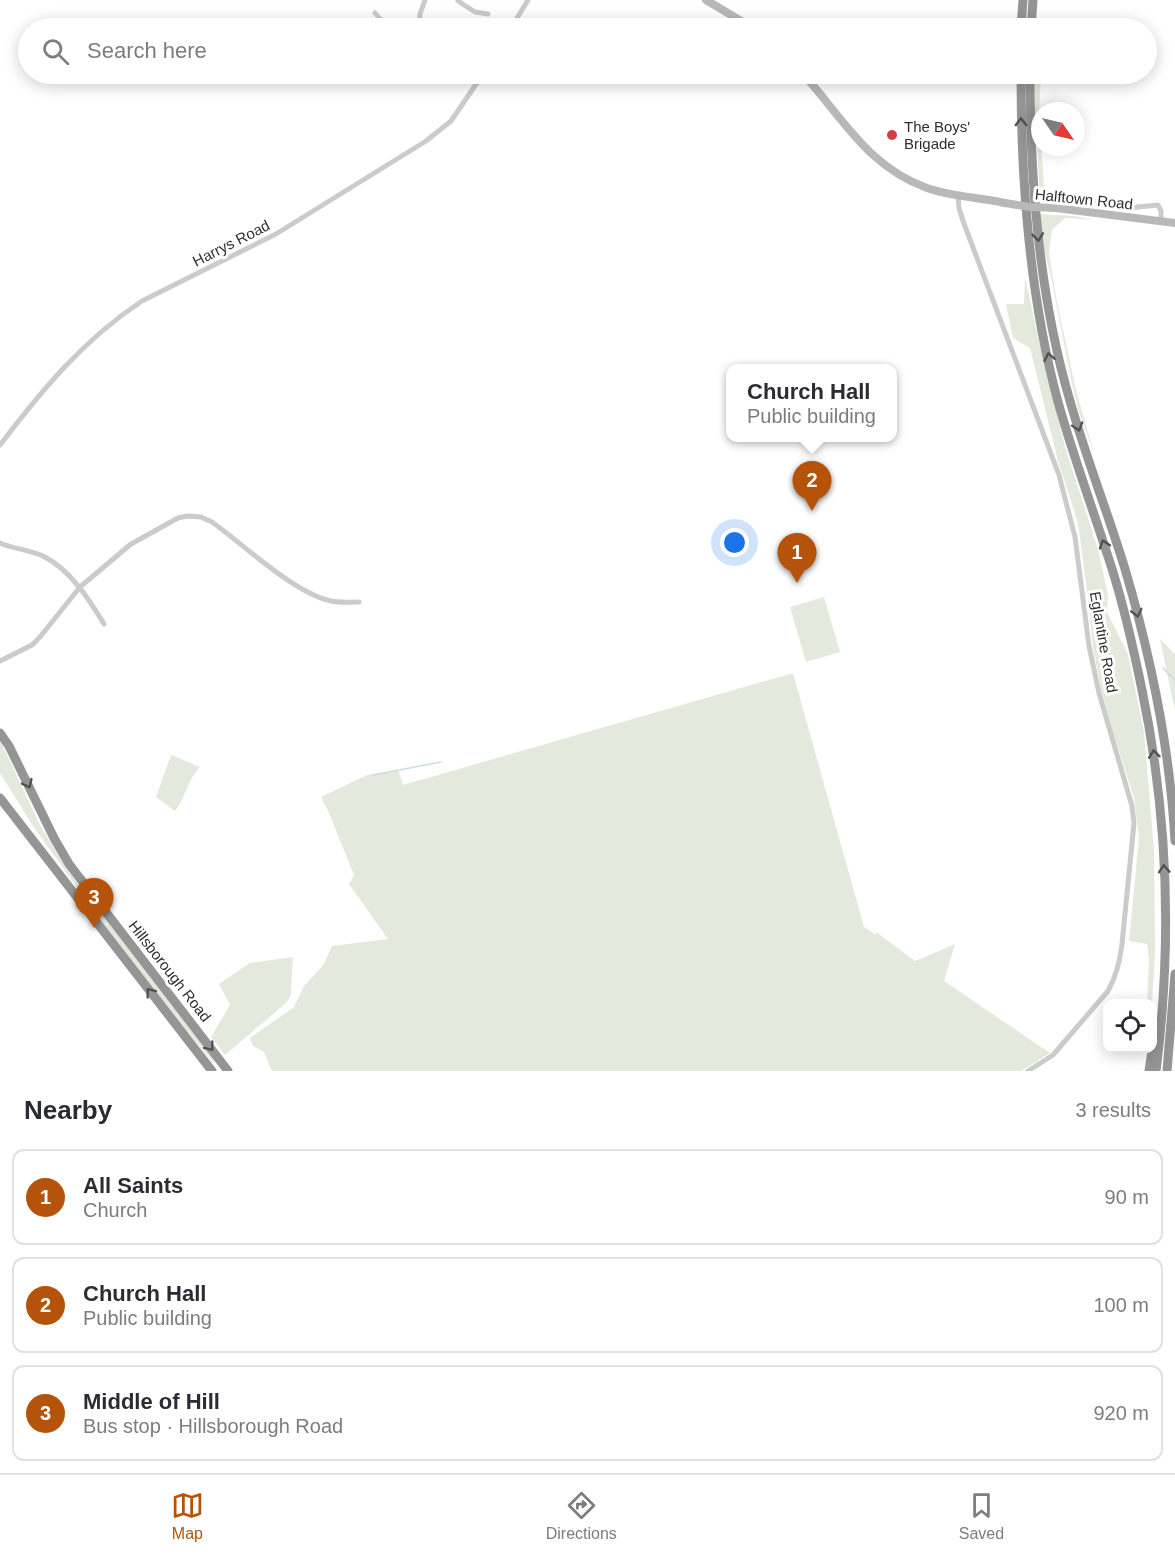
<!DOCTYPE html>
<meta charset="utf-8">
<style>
body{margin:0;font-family:Arial,sans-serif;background:#f2f2f3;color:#2b2b33}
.controls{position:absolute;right:18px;bottom:18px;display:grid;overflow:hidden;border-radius:12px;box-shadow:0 3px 15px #0003}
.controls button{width:54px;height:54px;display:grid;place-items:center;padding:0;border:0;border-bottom:2px solid #e1e1e2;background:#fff;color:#2b2b33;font:30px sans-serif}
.compass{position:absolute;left:1031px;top:102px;width:54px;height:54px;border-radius:50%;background:#fff;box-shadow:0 3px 15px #0003;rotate:124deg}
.you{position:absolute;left:735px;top:543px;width:21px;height:21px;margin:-15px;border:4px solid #fff;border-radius:50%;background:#1a73e8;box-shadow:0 0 0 9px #1a73e833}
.badge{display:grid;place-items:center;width:39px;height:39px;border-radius:50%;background:#b45309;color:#fff;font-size:20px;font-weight:700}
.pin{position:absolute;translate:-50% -50px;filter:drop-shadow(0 2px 3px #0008)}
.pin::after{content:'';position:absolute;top:32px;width:21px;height:18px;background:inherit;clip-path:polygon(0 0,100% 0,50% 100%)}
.popup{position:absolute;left:726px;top:364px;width:171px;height:78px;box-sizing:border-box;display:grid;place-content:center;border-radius:12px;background:#fff;filter:drop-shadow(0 2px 4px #0005);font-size:20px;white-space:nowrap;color:#7c7c81}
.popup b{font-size:22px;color:#2b2b33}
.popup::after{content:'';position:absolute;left:50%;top:100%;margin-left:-12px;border:12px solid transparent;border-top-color:#fff}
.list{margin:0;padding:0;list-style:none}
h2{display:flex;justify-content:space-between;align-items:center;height:78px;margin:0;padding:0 24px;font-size:26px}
h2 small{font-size:20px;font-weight:400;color:#7c7c81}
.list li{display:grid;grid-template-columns:39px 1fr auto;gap:18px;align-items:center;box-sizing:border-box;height:96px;margin:0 12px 12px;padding:0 12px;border:2px solid #e1e1e2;border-radius:12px}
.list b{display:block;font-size:22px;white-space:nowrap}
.list p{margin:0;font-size:20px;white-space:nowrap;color:#7c7c81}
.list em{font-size:20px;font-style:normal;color:#7c7c81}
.icon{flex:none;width:33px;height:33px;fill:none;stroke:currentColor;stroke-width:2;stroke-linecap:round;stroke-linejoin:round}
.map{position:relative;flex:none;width:1175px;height:1071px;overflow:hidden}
.search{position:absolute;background:#fff;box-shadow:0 3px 15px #0003;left:18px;right:18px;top:18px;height:66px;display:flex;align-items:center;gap:15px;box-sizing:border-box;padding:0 21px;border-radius:33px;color:#7c7c81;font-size:22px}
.sheet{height:402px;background:#fff}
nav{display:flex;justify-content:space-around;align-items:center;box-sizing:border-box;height:84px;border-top:2px solid #e1e1e2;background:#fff;font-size:16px;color:#7c7c81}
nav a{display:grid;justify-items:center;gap:3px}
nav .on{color:#b45309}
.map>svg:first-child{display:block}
.green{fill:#e3eadd}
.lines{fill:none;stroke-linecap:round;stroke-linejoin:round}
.stream{stroke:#cadbe8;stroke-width:1.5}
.street{stroke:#cbcbcb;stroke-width:5}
.secondary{stroke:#b8b8b8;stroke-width:8}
.highway{stroke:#959595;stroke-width:9}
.secondary-bridge{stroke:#b8b8b8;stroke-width:8}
.oneway{stroke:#525252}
.poi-dot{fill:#d63e3f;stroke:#fff;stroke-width:2}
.labels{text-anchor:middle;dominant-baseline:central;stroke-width:6;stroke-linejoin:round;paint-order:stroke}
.poi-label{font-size:15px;fill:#2e2e2e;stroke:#fff;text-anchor:start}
.street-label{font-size:15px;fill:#2e2e2e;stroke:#fff}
</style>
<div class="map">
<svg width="1175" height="1071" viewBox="0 0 1175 1071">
<rect width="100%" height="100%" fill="#fff"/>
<g class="green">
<polygon points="1035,74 1041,74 1039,111 1045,202 1040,202 1035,108"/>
<polygon points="1040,214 1074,216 1095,220 1065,218 1052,230 1049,254 1057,302 1076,390 1094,454 1079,412 1072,384 1051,277 1044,249"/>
<polygon points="1025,277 1048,382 1066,450 1098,549 1108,595 1107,612 1128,654 1144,732 1154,849 1155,952 1152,1003 1147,1003 1149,960 1147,944 1129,941 1139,838 1134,798 1112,729 1101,689 1093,648 1088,598 1078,523 1058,461 1030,348 1013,338 1006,304 1024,304"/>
<polygon points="824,597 840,652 806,662 790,607"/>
<polygon points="1160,639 1175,654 1175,711"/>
<polygon points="793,673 864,927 876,935 876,932 915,961 955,944 944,981 1050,1053 1021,1071 272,1071 264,1052 253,1046 250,1038 294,1007 304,986 324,964 332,946 388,939 349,884 354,875 329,813 321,797 367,775 398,770 403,785"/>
<polygon points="0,740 40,825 66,868 86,894 84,897 33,826 0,773"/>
<path d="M 171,755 L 200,767 C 188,779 186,797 175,811 L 156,797 Z"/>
<polygon points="94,903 214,1058 213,1062 176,1018 90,907"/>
<polygon points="293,957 291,994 287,1002 225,1055 211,1037 230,1005 219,984 250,963"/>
</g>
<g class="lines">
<g class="stream">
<polyline points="1163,668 1175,680"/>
<polyline points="373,775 441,762"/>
</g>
<g class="street">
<polyline points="458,1 475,12 488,14"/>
<path d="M 375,13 C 384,27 405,28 419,28 L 420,14 L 425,0"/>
<polyline points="511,28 528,0"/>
<path d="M 958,196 L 959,208 L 963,221 L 1059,475 L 1075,537 L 1089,646 L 1099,693 L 1132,806 L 1134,823 L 1122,944 C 1120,961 1117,975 1108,991 L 1053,1055 L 1028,1071"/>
<polyline points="1079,198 1127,208 1158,205 1161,211 1161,222"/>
<path d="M 0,445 C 42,390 83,340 142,301 L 276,234 L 426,141 L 451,121 L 483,74"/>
<path d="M 0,543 C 14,549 31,550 45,557 C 71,571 89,599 104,624"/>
<path d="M 0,661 L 32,645 L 40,637 L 80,587 L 131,544 L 178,518 L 187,516 L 201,517 L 212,522 C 244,545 294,593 331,601 C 340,603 349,602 359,602"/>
</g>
<g class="secondary">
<polyline points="706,0 753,28"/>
<path d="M 803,74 C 843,118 868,167 927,188 C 952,197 979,197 1005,203"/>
<polyline points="1056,208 1175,223"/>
</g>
<g class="highway">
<polyline points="1021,28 1023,0"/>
<polyline points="1031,28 1033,0"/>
<path d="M 1021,74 C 1021,183 1029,295 1058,402 C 1074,459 1095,515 1113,572 C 1125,611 1134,651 1142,690 C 1168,815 1172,945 1156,1071"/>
<path d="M 1030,74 C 1030,183 1039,296 1070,401 C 1086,458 1108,513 1125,569 C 1151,657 1170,750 1175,841"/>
<polyline points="0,733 9,746 54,838 69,864 228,1071"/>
<polyline points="0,798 212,1071"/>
<polyline points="1149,1071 1153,1044"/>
<polyline points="1167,1071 1175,974"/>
</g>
<polyline class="secondary-bridge" points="1005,203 1030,207 1056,208"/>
</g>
<defs><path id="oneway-chevron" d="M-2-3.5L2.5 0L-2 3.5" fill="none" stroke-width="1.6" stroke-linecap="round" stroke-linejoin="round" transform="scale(1.5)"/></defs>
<g class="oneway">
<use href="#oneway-chevron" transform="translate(1021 122) rotate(-91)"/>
<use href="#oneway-chevron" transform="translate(1038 237) rotate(83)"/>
<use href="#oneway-chevron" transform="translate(1049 357) rotate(-102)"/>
<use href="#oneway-chevron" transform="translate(1078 427) rotate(72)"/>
<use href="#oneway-chevron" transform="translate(1104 544) rotate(-108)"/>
<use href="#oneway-chevron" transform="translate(1137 613) rotate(76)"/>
<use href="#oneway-chevron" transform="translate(1154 754) rotate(-97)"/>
<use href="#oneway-chevron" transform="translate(28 784) rotate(64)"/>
<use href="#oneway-chevron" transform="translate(1164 869) rotate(-94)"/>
<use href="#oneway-chevron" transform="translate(150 992) rotate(-128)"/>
<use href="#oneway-chevron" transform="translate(210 1047) rotate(52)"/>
</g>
<circle class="poi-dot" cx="892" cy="135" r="6"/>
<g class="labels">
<g class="poi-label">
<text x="904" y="126">The Boys'<tspan x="904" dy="17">Brigade</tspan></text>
</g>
<g class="street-label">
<text transform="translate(1084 199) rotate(6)">Halftown Road</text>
<text transform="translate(231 243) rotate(-27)">Harrys Road</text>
<text transform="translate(1104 642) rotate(80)">Eglantine Road</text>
<text transform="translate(170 971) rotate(52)">Hillsborough Road</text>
</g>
</g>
</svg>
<div class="controls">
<button><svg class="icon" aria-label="locate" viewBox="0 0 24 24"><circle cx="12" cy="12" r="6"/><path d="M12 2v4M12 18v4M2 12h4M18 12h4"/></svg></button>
</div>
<svg class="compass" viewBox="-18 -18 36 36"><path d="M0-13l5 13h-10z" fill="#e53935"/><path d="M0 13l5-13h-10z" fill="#7c7c81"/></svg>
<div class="you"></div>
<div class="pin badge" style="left:797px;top:583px">1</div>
<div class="pin badge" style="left:812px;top:511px">2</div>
<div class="popup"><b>Church Hall</b>Public building</div>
<div class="pin badge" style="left:94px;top:928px">3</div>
<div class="search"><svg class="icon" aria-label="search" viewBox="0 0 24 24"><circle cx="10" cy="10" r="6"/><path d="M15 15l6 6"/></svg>Search here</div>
</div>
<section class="sheet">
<h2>Nearby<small>3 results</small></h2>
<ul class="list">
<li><span class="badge">1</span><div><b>All Saints</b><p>Church</p></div><em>90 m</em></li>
<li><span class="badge">2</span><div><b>Church Hall</b><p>Public building</p></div><em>100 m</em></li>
<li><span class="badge">3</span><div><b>Middle of Hill</b><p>Bus stop · Hillsborough Road</p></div><em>920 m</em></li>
</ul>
</section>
<nav>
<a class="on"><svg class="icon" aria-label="map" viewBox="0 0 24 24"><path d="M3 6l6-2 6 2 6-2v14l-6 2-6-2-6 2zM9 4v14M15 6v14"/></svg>Map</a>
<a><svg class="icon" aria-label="directions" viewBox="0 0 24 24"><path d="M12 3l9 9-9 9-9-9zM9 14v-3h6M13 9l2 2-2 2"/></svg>Directions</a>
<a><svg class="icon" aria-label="saved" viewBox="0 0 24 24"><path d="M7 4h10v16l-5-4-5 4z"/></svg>Saved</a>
</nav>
